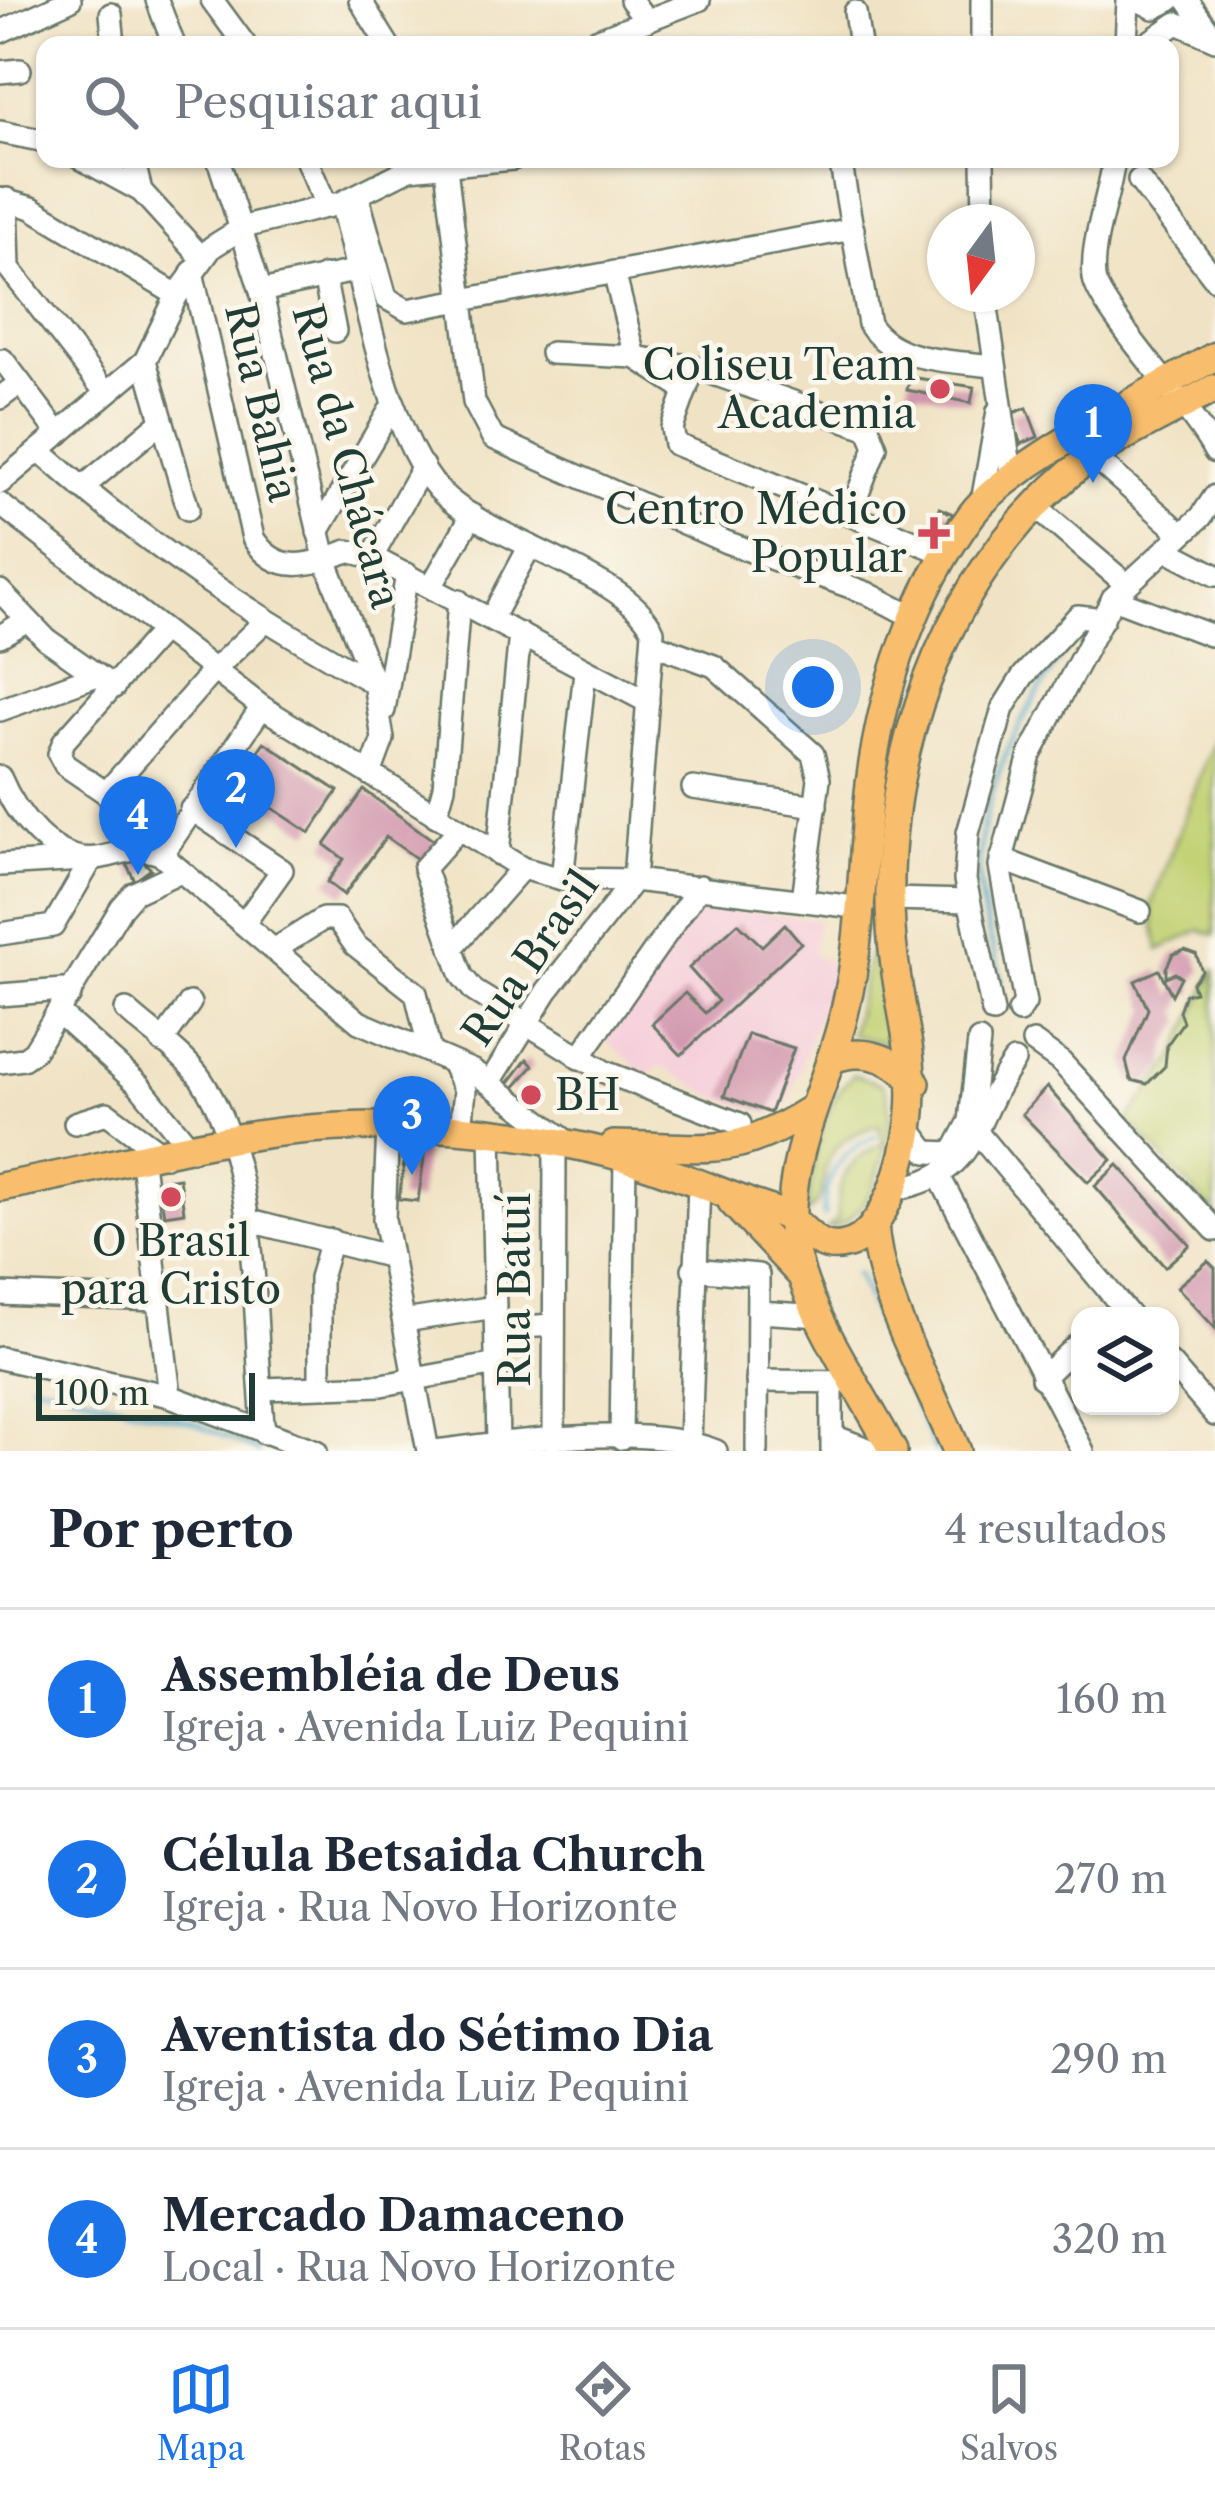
<!DOCTYPE html>
<html lang="pt">
<meta charset="utf-8">
<style>
body{margin:0;font-family:"Libre Caslon Text",serif;background:#f6f6f7;color:#1f2937}
.controls{position:absolute;right:36px;bottom:36px;display:grid;overflow:hidden;border-radius:24px;box-shadow:0 3px 9px #0004}
.controls button{width:108px;height:108px;display:grid;place-items:center;padding:0;border:0;border-bottom:3px solid #e0e1e3;background:#fff;color:#1f2937;font:60px sans-serif}
.compass{position:absolute;left:927px;top:204px;width:108px;height:108px;border-radius:50%;background:#fff;box-shadow:0 3px 9px #0004;rotate:195deg}
.scale{position:absolute;left:36px;bottom:30px;width:219px;box-sizing:border-box;padding-left:12px;border:6px solid #1f3d34;border-top:0;font-size:33px;line-height:42px;white-space:nowrap;color:#1f3d34;-webkit-text-stroke:9px #fbf7ec;paint-order:stroke}
.you{position:absolute;left:813px;top:687px;width:42px;height:42px;margin:-30px;border:9px solid #fff;border-radius:50%;background:#1a73e8;box-shadow:0 0 0 18px #1a73e833}
.badge{display:grid;place-items:center;width:78px;height:78px;border-radius:50%;background:#1a73e8;color:#fff;font-size:39px;font-weight:700}
.pin{position:absolute;translate:-50% -99px;filter:drop-shadow(0 3px 6px #0008)}
.pin::after{content:'';position:absolute;top:63px;width:42px;height:36px;background:inherit;clip-path:polygon(0 0,100% 0,50% 100%)}
.list{margin:0;padding:0;list-style:none}
h2{display:flex;justify-content:space-between;align-items:center;height:156px;margin:0;padding:0 48px;font-size:51px}
h2 small{font-size:39px;font-weight:400;color:#747a83}
.list li{display:grid;grid-template-columns:78px 1fr auto;gap:36px;align-items:center;box-sizing:border-box;height:180px;padding:0 48px;border-top:3px solid #e0e1e3}
.list b{display:block;font-size:45px;white-space:nowrap}
.list p{margin:0;font-size:39px;white-space:nowrap;color:#747a83}
.list em{font-size:39px;font-style:normal;color:#747a83}
.icon{flex:none;width:66px;height:66px;fill:none;stroke:currentColor;stroke-width:2;stroke-linecap:round;stroke-linejoin:round}
.map{position:relative;flex:none;width:1215px;height:1451px;overflow:hidden}
.search{position:absolute;background:#fff;box-shadow:0 3px 9px #0004;left:36px;right:36px;top:36px;height:132px;display:flex;align-items:center;gap:30px;box-sizing:border-box;padding:0 42px;border-radius:24px;color:#747a83;font-size:45px}
.sheet{height:876px;background:#fff}
nav{display:flex;justify-content:space-around;align-items:center;box-sizing:border-box;height:168px;border-top:3px solid #e0e1e3;background:#fff;font-size:33px;color:#747a83}
nav a{display:grid;justify-items:center;gap:6px}
nav .on{color:#1a73e8}
.map>svg:first-child{display:block}
.built{fill:#f5cfdb}
.green{fill:#c2d173;stroke:#708754;stroke-width:3}
.lines{fill:none;stroke-linecap:round;stroke-linejoin:round}
.stream{stroke:#4fabcd;stroke-width:4.5}
.building{fill:#d196ad}
.minor-casing{stroke:#687767;stroke-width:26}
.major-casing{stroke:#687767;stroke-width:32}
.minor{stroke:#fff;stroke-width:21}
.major{stroke:#f9be6d;stroke-width:27}
.poi-dot{fill:#d1495b;stroke:#fbf7ec;stroke-width:4.5}
.labels{text-anchor:middle;dominant-baseline:central;stroke-width:9;stroke-linejoin:round;paint-order:stroke}
.poi-label{font-size:42px;fill:#1f3d34;stroke:#fbf7ec;text-anchor:end}
.street-label{font-size:42px;fill:#1f3d34;stroke:#fbf7ec}
</style>
<div class="map">
<svg width="1215" height="1451" viewBox="0 0 1215 1451">
<rect width="100%" height="100%" fill="#fbf7ec"/>
<filter id="ink" filterUnits="userSpaceOnUse"><feTurbulence type="fractalNoise" baseFrequency=".00833" numOctaves="2"/><feDisplacementMap in="SourceGraphic" scale="24" xChannelSelector="R" yChannelSelector="G"/><feConvolveMatrix kernelMatrix="1 2 1 2 8 2 1 2 1" color-interpolation-filters="sRGB"/></filter>
<filter id="wash" filterUnits="userSpaceOnUse"><feTurbulence type="fractalNoise" baseFrequency=".004" numOctaves="4" result="noise"/><feDisplacementMap in="SourceGraphic" scale="48" xChannelSelector="R" yChannelSelector="G"/><feGaussianBlur stdDeviation="2.7" result="paint"/><feColorMatrix in="noise" values="0 0 0 0 0 0 0 0 0 0 0 0 0 0 0 0 0 1.4 0 .05"/><feComposite in="paint" operator="in"/></filter>
<g filter="url(#wash)">
<rect width="100%" height="100%" fill="#f0e3c5"/>
<polygon class="built" points="702,905 818,920 812,955 836,965 788,1103 772,1114 719,1099 661,1066 646,1075 601,1036"/>
<g class="green">
<polygon points="1215,737 1215,935 1200,930 1159,950 1151,905"/>
<polygon points="871,947 894,1045 851,1035"/>
<polygon points="1215,969 1215,1214 1128,1120 1174,1059"/>
<path d="M 854,1074 L 883,1085 C 903,1121 873,1225 828,1228 L 838,1219 C 834,1182 849,1158 883,1144 L 879,1125 C 800,1148 840,1190 808,1212 C 811,1166 819,1106 854,1074 Z"/>
</g>
<g class="lines">
<g class="stream">
<path d="M 1002,981 C 993,946 979,908 979,872 C 978,785 1032,697 1080,628"/>
<path d="M 824,1216 C 822,1178 841,1151 875,1137"/>
<polyline points="856,1273 935,1451"/>
<polyline points="31,1382 194,1423 258,1451"/>
</g>
</g>
<g id="blocks">
<g class="building">
<polygon points="910,377 974,387 971,403 907,390"/>
<polygon points="1027,408 1038,437 1021,444 1010,414"/>
<polygon points="939,508 953,514 933,541 924,537"/>
<polygon points="264,742 338,791 310,833 236,784"/>
<polygon points="364,790 437,843 423,863 386,837 344,895 327,882 344,859 325,845"/>
<polygon points="138,857 151,869 135,881 126,863"/>
<polygon points="738,923 762,946 785,924 801,943 681,1055 652,1024 685,993 705,1013 718,1001 689,968"/>
<polygon points="1185,950 1196,954 1202,971 1192,983 1195,992 1185,994 1179,1011 1183,1022 1167,1045 1165,1066 1147,1084 1131,1080 1126,1061 1148,1009 1135,981 1159,970 1172,995 1181,977 1175,973 1166,977 1166,968 1173,954"/>
<polygon points="748,1034 794,1048 770,1113 724,1096"/>
<polygon points="527,1059 533,1066 512,1090 506,1086"/>
<polygon points="1047,1087 1112,1160 1088,1182 1022,1114"/>
<polygon points="406,1149 425,1152 418,1201 399,1199"/>
<polygon points="1118,1165 1190,1245 1165,1267 1095,1186"/>
<polygon points="179,1178 184,1212 164,1215 158,1181"/>
<polygon points="1208,1261 1215,1268 1215,1328 1177,1287"/>
</g>
</g>
</g>
<g filter="url(#ink)">
<use href="#blocks" fill-opacity="0" stroke="#687767" stroke-width="3"/>
<g class="lines">
<g class="minor-casing">
<g id="minor">
<polyline points="157,0 174,45"/>
<polyline points="212,0 245,45"/>
<polyline points="360,0 388,45"/>
<polyline points="631,0 647,21"/>
<polyline points="982,0 982,45"/>
<polyline points="1138,0 1154,8 1170,0"/>
<polyline points="1187,0 1211,34"/>
<polyline points="855,12 860,45"/>
<polyline points="111,14 114,45"/>
<polyline points="0,32 70,0"/>
<polyline points="583,45 699,0"/>
<polyline points="1126,45 1128,0"/>
<polyline points="1145,45 1177,23 1215,40"/>
<polyline points="0,72 20,70"/>
<polyline points="0,132 45,141"/>
<polyline points="82,159 141,191 202,258"/>
<polyline points="133,159 141,191"/>
<polyline points="218,159 261,291 326,562 374,683 383,739 370,774"/>
<polyline points="306,159 327,207"/>
<polyline points="445,159 474,402 493,438 726,542 867,593 915,618"/>
<path d="M 840,159 L 869,324 C 894,363 949,360 991,366"/>
<polyline points="983,159 984,222"/>
<path d="M 1114,159 C 1110,196 1090,241 1094,278 C 1098,308 1193,409 1215,452"/>
<polyline points="1139,180 1215,279"/>
<polyline points="358,197 386,298 407,310 853,229"/>
<polyline points="0,199 32,208 177,295"/>
<polyline points="7,199 9,268 106,393"/>
<path d="M 341,203 C 362,282 385,430 439,490 C 485,540 629,574 653,631 L 634,880 L 547,991 L 490,1082"/>
<path d="M 192,272 L 253,538 C 278,578 312,564 348,551 L 372,557 L 648,702"/>
<polyline points="614,272 635,357 686,390"/>
<polyline points="324,276 335,331"/>
<polyline points="261,291 359,270"/>
<polyline points="985,294 1012,480"/>
<polyline points="551,353 635,357 694,367 869,429 876,447 850,514"/>
<polyline points="3,360 59,434"/>
<polyline points="145,361 188,509"/>
<polyline points="694,367 672,428 675,444 946,554"/>
<polyline points="0,398 20,383"/>
<path d="M 40,451 C 144,544 253,616 374,683"/>
<polyline points="1094,457 1173,526"/>
<polyline points="0,483 145,361 177,295 212,247 244,227 341,203 409,169 513,159"/>
<polyline points="82,488 161,422"/>
<polyline points="982,502 998,411"/>
<polyline points="0,504 262,707 522,868 562,879 634,880 863,908"/>
<polyline points="1037,508 1126,584"/>
<polyline points="318,532 394,403"/>
<polyline points="1167,550 1215,575"/>
<polyline points="372,557 423,466"/>
<polyline points="431,587 472,515"/>
<polyline points="0,591 46,639 114,687"/>
<polyline points="1113,598 1210,635"/>
<polyline points="491,619 530,546"/>
<polyline points="0,636 26,621"/>
<polyline points="654,644 714,666 813,754 819,779 803,899"/>
<polyline points="0,710 97,675"/>
<polyline points="384,710 407,574"/>
<path d="M 0,777 C 15,813 52,864 97,858 C 122,854 137,844 162,855 L 359,1022 L 473,1071 L 570,1144"/>
<polyline points="693,788 816,806"/>
<polyline points="106,793 213,671 264,622"/>
<polyline points="191,809 282,870 245,922"/>
<polyline points="436,816 444,787 459,601"/>
<polyline points="459,829 424,868 462,976 474,991 605,1072 740,1124"/>
<polyline points="148,849 106,793 65,765 59,754 64,741 162,631"/>
<polyline points="498,854 520,634"/>
<polyline points="162,855 262,707"/>
<polyline points="1001,859 1140,911"/>
<polyline points="0,865 83,860"/>
<polyline points="562,879 585,671"/>
<polyline points="890,899 969,901"/>
<polyline points="0,934 53,926 92,859"/>
<polyline points="277,948 323,919 337,919 355,945 416,993 430,1052"/>
<polyline points="452,948 522,868"/>
<polyline points="0,995 63,990 70,995"/>
<path d="M 126,1010 C 150,1032 183,1053 201,1079 C 263,1171 252,1326 264,1433"/>
<polyline points="993,1012 965,880 968,833 1003,708 1023,676 1078,616 1103,619"/>
<polyline points="1019,1012 1025,1003 1000,866 1030,755 1113,598 1201,517 1215,496"/>
<polyline points="60,1014 139,1085 192,1150"/>
<polyline points="162,1042 190,1003"/>
<polyline points="1033,1042 1061,1062 1215,1230"/>
<polyline points="579,1058 700,886"/>
<polyline points="0,1062 23,1059 34,1051 121,908 134,893 181,871"/>
<polyline points="452,1063 465,1090 461,1129"/>
<polyline points="75,1123 107,1113 165,1156"/>
<polyline points="388,1128 384,1219 428,1451"/>
<polyline points="912,1132 927,1152 953,1153 970,1121 979,1041"/>
<polyline points="491,1133 498,1442"/>
<polyline points="979,1135 1130,1316"/>
<polyline points="142,1161 170,1396"/>
<polyline points="940,1178 1083,1451"/>
<path d="M 892,1190 C 983,1174 969,1122 1014,1061"/>
<polyline points="246,1220 391,1257"/>
<polyline points="693,1269 758,1275 757,1451"/>
<polyline points="0,1294 157,1300"/>
<polyline points="758,1312 821,1316"/>
<polyline points="404,1321 495,1307"/>
<polyline points="497,1329 552,1325"/>
<polyline points="0,1358 170,1396 316,1451"/>
<polyline points="1170,1363 1215,1415"/>
<polyline points="1042,1378 1080,1342"/>
<polyline points="757,1381 856,1382"/>
<polyline points="832,1383 832,1451"/>
<polyline points="320,1386 320,1278 331,1240"/>
<polyline points="262,1389 382,1385 497,1364"/>
<polyline points="833,1436 873,1451"/>
<polyline points="554,1439 555,1143"/>
<polyline points="621,1439 625,1159"/>
<polyline points="690,1443 699,1182"/>
<path d="M 434,1451 C 509,1442 647,1422 716,1451"/>
</g>
</g>
<g class="major-casing">
<g id="major">
<path d="M 830,1060 C 863,1046 893,1058 916,1083"/>
<path d="M 614,1145 C 703,1146 730,1161 810,1110"/>
<path d="M 0,1187 C 96,1170 193,1141 289,1131 C 382,1121 481,1127 573,1145 C 632,1156 689,1180 745,1201 C 759,1207 776,1210 789,1218 C 808,1230 818,1252 845,1245 C 870,1240 884,1211 893,1189 C 933,1083 898,1032 891,928 C 881,762 939,586 1068,475 C 1110,439 1167,415 1215,388"/>
<polyline points="732,1202 799,1273"/>
<path d="M 874,1224 C 879,1300 928,1381 957,1451"/>
<path d="M 893,1451 C 860,1387 796,1300 792,1229 C 788,1148 828,1086 845,1010 C 863,935 861,860 870,784 C 882,689 914,592 972,514 C 1010,463 1155,391 1215,356"/>
</g>
</g>
<use href="#minor" class="minor"/>
<use href="#major" class="major"/>
</g>
</g>
<g class="poi-dot">
<circle cx="940" cy="389" r="12"/>
<path d="M928 515h12v12h12v12h-12v12h-12v-12h-12v-12h12z"/>
<circle cx="531" cy="1095" r="12"/>
<circle cx="171" cy="1197" r="12"/>
</g>
<g class="labels">
<g class="poi-label">
<text x="916" y="365">Coliseu Team<tspan x="916" dy="48">Academia</tspan></text>
<text x="907" y="509">Centro Médico<tspan x="907" dy="48">Popular</tspan></text>
<text x="555" y="1095" text-anchor="start">BH</text>
<text x="171" y="1241" text-anchor="middle">O Brasil<tspan x="171" dy="48">para Cristo</tspan></text>
</g>
<g class="street-label">
<text transform="translate(262 402) rotate(77)">Rua Bahia</text>
<text transform="translate(347 456) rotate(75)">Rua da Chácara</text>
<text transform="translate(530 958) rotate(-55)">Rua Brasil</text>
<text transform="translate(515 1290) rotate(-90)">Rua Batuí</text>
</g>
</g>
</svg>
<div class="controls">
<button><svg class="icon" aria-label="layers" viewBox="0 0 24 24"><path d="M12 4l9 5-9 5-9-5zM3 14l9 5 9-5"/></svg></button>
</div>
<svg class="compass" viewBox="-18 -18 36 36"><path d="M0-13l5 13h-10z" fill="#e53935"/><path d="M0 13l5-13h-10z" fill="#747a83"/></svg>
<div class="scale">100 m</div>
<div class="you"></div>
<div class="pin badge" style="left:1093px;top:483px">1</div>
<div class="pin badge" style="left:236px;top:848px">2</div>
<div class="pin badge" style="left:412px;top:1175px">3</div>
<div class="pin badge" style="left:138px;top:875px">4</div>
<div class="search"><svg class="icon" aria-label="search" viewBox="0 0 24 24"><circle cx="10" cy="10" r="6"/><path d="M15 15l6 6"/></svg>Pesquisar aqui</div>
</div>
<section class="sheet">
<h2>Por perto<small>4 resultados</small></h2>
<ul class="list">
<li><span class="badge">1</span><div><b>Assembléia de Deus</b><p>Igreja · Avenida Luiz Pequini</p></div><em>160 m</em></li>
<li><span class="badge">2</span><div><b>Célula Betsaida Church</b><p>Igreja · Rua Novo Horizonte</p></div><em>270 m</em></li>
<li><span class="badge">3</span><div><b>Aventista do Sétimo Dia</b><p>Igreja · Avenida Luiz Pequini</p></div><em>290 m</em></li>
<li><span class="badge">4</span><div><b>Mercado Damaceno</b><p>Local · Rua Novo Horizonte</p></div><em>320 m</em></li>
</ul>
</section>
<nav>
<a class="on"><svg class="icon" aria-label="map" viewBox="0 0 24 24"><path d="M3 6l6-2 6 2 6-2v14l-6 2-6-2-6 2zM9 4v14M15 6v14"/></svg>Mapa</a>
<a><svg class="icon" aria-label="directions" viewBox="0 0 24 24"><path d="M12 3l9 9-9 9-9-9zM9 14v-3h6M13 9l2 2-2 2"/></svg>Rotas</a>
<a><svg class="icon" aria-label="saved" viewBox="0 0 24 24"><path d="M7 4h10v16l-5-4-5 4z"/></svg>Salvos</a>
</nav>
